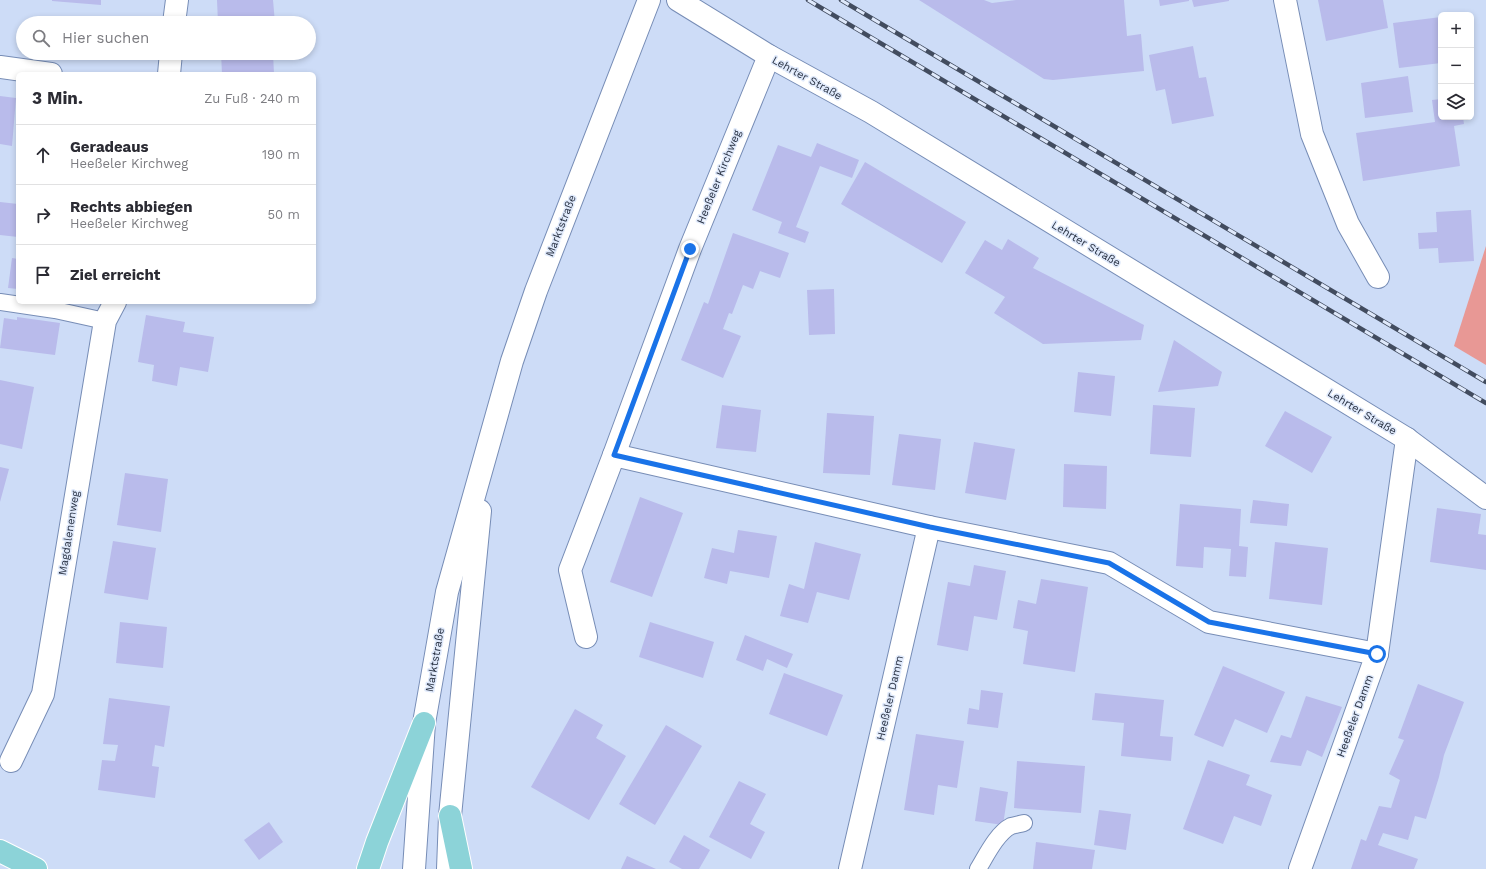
<!DOCTYPE html>
<html lang="de">
<meta charset="utf-8">
<style>
body{margin:0;font-family:"Work Sans",sans-serif;background:#f2f2f3;color:#2b2b33}
.controls{position:absolute;right:12px;top:12px;display:grid;overflow:hidden;border-radius:6px;box-shadow:0 2px 6px #0003}
.controls button{width:36px;height:36px;display:grid;place-items:center;padding:0;border:0;border-bottom:1px solid #e1e1e2;background:#fff;color:#2b2b33;font:20px sans-serif}
.stop{position:absolute;width:12px;height:12px;margin:-9px;border:3px solid #1a73e8;border-radius:50%;background:#fff}
.stop.end{background:#1a73e8;border-color:#fff;box-shadow:0 1px 4px #0008}
.list{margin:0;padding:0;list-style:none}
h2{display:flex;justify-content:space-between;align-items:center;height:52px;margin:0;padding:0 16px;font-size:17px}
h2 small{font-size:13px;font-weight:400;color:#7c7c81}
.list li{display:grid;grid-template-columns:26px 1fr auto;gap:12px;align-items:center;box-sizing:border-box;height:60px;padding:0 16px;border-top:1px solid #e1e1e2}
.list b{display:block;font-size:15px;white-space:nowrap}
.list p{margin:0;font-size:13px;white-space:nowrap;color:#7c7c81}
.list em{font-size:13px;font-style:normal;color:#7c7c81}
.icon{flex:none;width:22px;height:22px;fill:none;stroke:currentColor;stroke-width:2;stroke-linecap:round;stroke-linejoin:round}
.map{position:relative;flex:none;width:1486px;height:869px;overflow:hidden}
.search{position:absolute;background:#fff;box-shadow:0 2px 6px #0003;left:16px;top:16px;width:300px;height:44px;display:flex;align-items:center;gap:10px;box-sizing:border-box;padding:0 14px;border-radius:22px;color:#7c7c81;font-size:15px}
.panel{position:absolute;background:#fff;box-shadow:0 2px 6px #0003;left:16px;top:72px;width:300px;height:232px;border-radius:6px}
.map>svg:first-child{display:block}
.green{fill:#e89895}
.building{fill:#b9bbeb}
.lines{fill:none;stroke-linecap:round;stroke-linejoin:round}
.lane-casing{stroke:#778db6;stroke-width:18}
.street-casing{stroke:#778db6;stroke-width:24}
.primary-casing{stroke:#fff;stroke-width:24}
.lane{stroke:#fff;stroke-width:16}
.street{stroke:#fff;stroke-width:22}
.primary{stroke:#8cd3d8;stroke-width:22}
.rail-casing{stroke:#424c5f;stroke-width:4.5}
.rail{stroke:#dfe9fb;stroke-width:3;stroke-dasharray:9;stroke-linecap:butt}
.route{stroke:#1a73e8;stroke-width:5}
.labels{text-anchor:middle;dominant-baseline:central;stroke-width:3;stroke-linejoin:round;paint-order:stroke}
.street-label{font-size:11px;fill:#283142;stroke:#dfe9fb}
</style>
<div class="map">
<svg width="1486" height="869" viewBox="0 0 1486 869">
<rect width="100%" height="100%" fill="#cddcf7"/>
<polygon class="green" points="1486,246 1486,365 1454,346"/>
<g class="building">
<polygon points="52,0 101,0 101,5 52,1"/>
<polygon points="217,0 273,0 275,23 218,23"/>
<polygon points="919,0 984,0 992,3 1016,0 1124,0 1127,36 1141,34 1144,71 1053,80 1044,79"/>
<polygon points="1159,0 1189,0 1189,1 1160,6"/>
<polygon points="1192,0 1229,0 1229,1 1194,7"/>
<polygon points="1318,0 1383,0 1388,28 1326,41"/>
<polygon points="1441,17 1441,63 1399,68 1393,23"/>
<polygon points="1193,46 1199,78 1206,77 1214,116 1172,124 1165,89 1156,91 1149,55"/>
<polygon points="47,53 92,53 92,59"/>
<polygon points="221,53 273,53 274,74 222,74"/>
<polygon points="1408,76 1413,112 1365,118 1361,83"/>
<polygon points="0,96 16,98 12,146 0,144"/>
<polygon points="1441,99 1441,117 1463,117 1464,124 1454,126 1460,166 1363,181 1356,133 1435,122 1432,100"/>
<polygon points="817,143 859,160 852,178 820,166 796,227 809,232 805,243 778,233 782,222 752,210 778,145 811,157"/>
<polygon points="865,162 966,222 942,263 841,204"/>
<polygon points="0,202 18,204 18,237 0,235"/>
<polygon points="1471,210 1474,261 1439,263 1438,248 1419,249 1418,233 1437,232 1436,212"/>
<polygon points="733,233 789,253 780,278 760,271 753,289 743,285 732,314 729,313 723,329 741,336 723,378 681,360 704,302 708,304"/>
<polygon points="1008,239 1039,258 1033,268 1144,325 1141,340 1043,344 994,313 1005,297 965,273 985,240 1002,250"/>
<polygon points="12,258 18,259 18,289 8,288"/>
<polygon points="834,289 835,334 809,335 807,290"/>
<polygon points="146,315 185,322 183,332 214,337 208,372 180,367 177,386 152,381 154,365 138,362"/>
<polygon points="17,317 60,323 55,355 0,348 4,318 17,320"/>
<polygon points="1174,340 1222,372 1218,386 1158,392"/>
<polygon points="1078,372 1115,376 1111,416 1074,412"/>
<polygon points="0,380 34,387 22,449 0,444"/>
<polygon points="722,405 761,410 756,452 716,448"/>
<polygon points="1153,405 1195,408 1191,457 1150,454"/>
<polygon points="1285,411 1332,437 1312,473 1265,446"/>
<polygon points="827,413 874,416 870,475 823,473"/>
<polygon points="899,434 941,439 935,490 892,485"/>
<polygon points="974,442 1015,449 1006,500 965,493"/>
<polygon points="1064,464 1107,466 1106,509 1063,507"/>
<polygon points="0,467 9,469 0,502"/>
<polygon points="125,473 168,479 161,532 117,525"/>
<polygon points="640,497 683,513 652,597 610,582"/>
<polygon points="1253,500 1289,504 1287,526 1250,523"/>
<polygon points="1180,504 1241,509 1239,546 1248,547 1246,577 1229,576 1231,549 1204,547 1203,568 1176,566"/>
<polygon points="1437,508 1481,514 1478,534 1486,535 1486,570 1430,562"/>
<polygon points="738,530 777,536 769,578 730,571 727,584 704,578 712,548 734,553"/>
<polygon points="113,541 156,548 148,600 104,593"/>
<polygon points="815,542 861,554 849,600 817,592 808,623 780,616 789,584 804,589"/>
<polygon points="1275,542 1328,548 1322,605 1269,599"/>
<polygon points="974,565 1006,571 997,620 974,616 968,651 937,645 948,582 970,586"/>
<polygon points="1041,579 1088,587 1075,672 1023,664 1028,631 1013,628 1018,600 1036,604"/>
<polygon points="120,622 167,627 163,668 116,663"/>
<polygon points="650,622 714,642 703,678 639,657"/>
<polygon points="745,635 793,654 787,668 767,659 763,671 736,660"/>
<polygon points="1223,666 1285,692 1267,733 1235,719 1223,747 1194,735"/>
<polygon points="784,673 843,695 827,736 769,714"/>
<polygon points="1418,684 1464,702 1444,755 1439,777 1426,819 1415,816 1408,840 1383,833 1378,845 1418,859 1414,869 1351,869 1361,839 1366,841 1379,806 1391,808 1400,780 1389,774 1404,740 1398,738"/>
<polygon points="981,690 1003,693 998,728 967,724 969,708 979,710"/>
<polygon points="1095,693 1164,700 1160,736 1173,737 1171,761 1121,756 1124,723 1092,720"/>
<polygon points="1306,696 1342,707 1322,757 1307,750 1301,766 1270,762 1281,735 1291,738"/>
<polygon points="109,698 170,706 164,747 155,745 152,766 159,767 155,798 98,790 102,760 115,761 118,745 103,744"/>
<polygon points="575,709 603,725 596,738 626,756 589,820 531,787"/>
<polygon points="666,725 702,746 655,825 619,804"/>
<polygon points="916,734 964,741 957,788 938,785 934,815 904,810"/>
<polygon points="1208,760 1250,775 1246,785 1272,795 1261,826 1234,816 1223,844 1183,829"/>
<polygon points="1017,761 1085,766 1081,813 1014,808"/>
<polygon points="739,781 766,794 750,824 765,832 751,859 709,837"/>
<polygon points="980,787 1008,792 1003,825 975,821"/>
<polygon points="1099,810 1131,814 1126,850 1094,845"/>
<polygon points="269,822 283,842 259,860 244,840"/>
<polygon points="684,835 710,850 699,869 682,869 669,862"/>
<polygon points="1036,842 1095,850 1092,869 1033,869"/>
<polygon points="627,856 656,869 621,869"/>
</g>
<g class="lines">
<g class="lane-casing">
<g id="lane">
<polyline points="0,302 55,310 105,321"/>
<path d="M 978,869 C 986,856 997,833 1011,826 C 1015,825 1020,824 1024,823"/>
</g>
</g>
<g class="street-casing">
<g id="street">
<polyline points="678,0 769,56 871,112 1407,439 1486,498"/>
<polyline points="1285,0 1312,134 1348,224 1378,277"/>
<polyline points="174,23 177,0"/>
<polyline points="0,67 51,74"/>
<polyline points="169,74 171,53"/>
<polyline points="614,455 929,527 1109,563 1209,622 1377,654"/>
<polyline points="586,637 570,570 614,455 690,249 769,56"/>
<polyline points="11,761 43,694 105,321 115,302"/>
<polyline points="414,869 424,723 447,592 512,361 536,291 649,0"/>
<polyline points="448,869 450,816 480,511"/>
<polyline points="850,869 929,527"/>
<polyline points="1300,869 1377,654 1407,439"/>
</g>
</g>
<g class="primary-casing">
<g id="primary">
<polyline points="450,816 461,869"/>
<polyline points="0,851 36,869"/>
<polyline points="368,869 377,842 424,723"/>
</g>
</g>
<use href="#lane" class="lane"/>
<use href="#street" class="street"/>
<use href="#primary" class="primary"/>
<g class="rail-casing">
<g id="rail">
<polyline points="808,0 1486,403"/>
<polyline points="841,0 1486,382"/>
</g>
</g>
<use href="#rail" class="rail"/>
</g>
<g class="lines">
<polyline class="route" points="690,249 614,455 930,527 1109,563 1209,622 1377,654"/>
</g>
<g class="labels">
<g class="street-label">
<text transform="translate(807 78) rotate(29)">Lehrter Straße</text>
<text transform="translate(719 177) rotate(-68)">Heeßeler Kirchweg</text>
<text transform="translate(561 226) rotate(-69)">Marktstraße</text>
<text transform="translate(1086 244) rotate(31)">Lehrter Straße</text>
<text transform="translate(1362 412) rotate(31)">Lehrter Straße</text>
<text transform="translate(69 533) rotate(-81)">Magdalenenweg</text>
<text transform="translate(435 660) rotate(-80)">Marktstraße</text>
<text transform="translate(890 698) rotate(-77)">Heeßeler Damm</text>
<text transform="translate(1355 716) rotate(-70)">Heeßeler Damm</text>
</g>
</g>
</svg>
<div class="controls">
<button>+</button>
<button>−</button>
<button><svg class="icon" aria-label="layers" viewBox="0 0 24 24"><path d="M12 4l9 5-9 5-9-5zM3 14l9 5 9-5"/></svg></button>
</div>
<div class="stop" style="left:1377px;top:654px"></div>
<div class="stop end" style="left:690px;top:249px"></div>
<div class="search"><svg class="icon" aria-label="search" viewBox="0 0 24 24"><circle cx="10" cy="10" r="6"/><path d="M15 15l6 6"/></svg>Hier suchen</div>
<section class="panel">
<h2>3 Min.<small>Zu Fuß · 240 m</small></h2>
<ul class="list">
<li><svg class="icon" aria-label="ahead" viewBox="0 0 24 24"><path d="M12 20V5M6 11l6-6 6 6"/></svg><div><b>Geradeaus</b><p>Heeßeler Kirchweg</p></div><em>190 m</em></li>
<li><svg class="icon" aria-label="right" viewBox="0 0 24 24"><path d="M7 20v-9h11M14 6l5 5-5 5"/></svg><div><b>Rechts abbiegen</b><p>Heeßeler Kirchweg</p></div><em>50 m</em></li>
<li><svg class="icon" aria-label="arrive" viewBox="0 0 24 24"><path d="M6 21V4h12l-3 4 3 4H6"/></svg><div><b>Ziel erreicht</b></div></li>
</ul>
</section>
</div>
